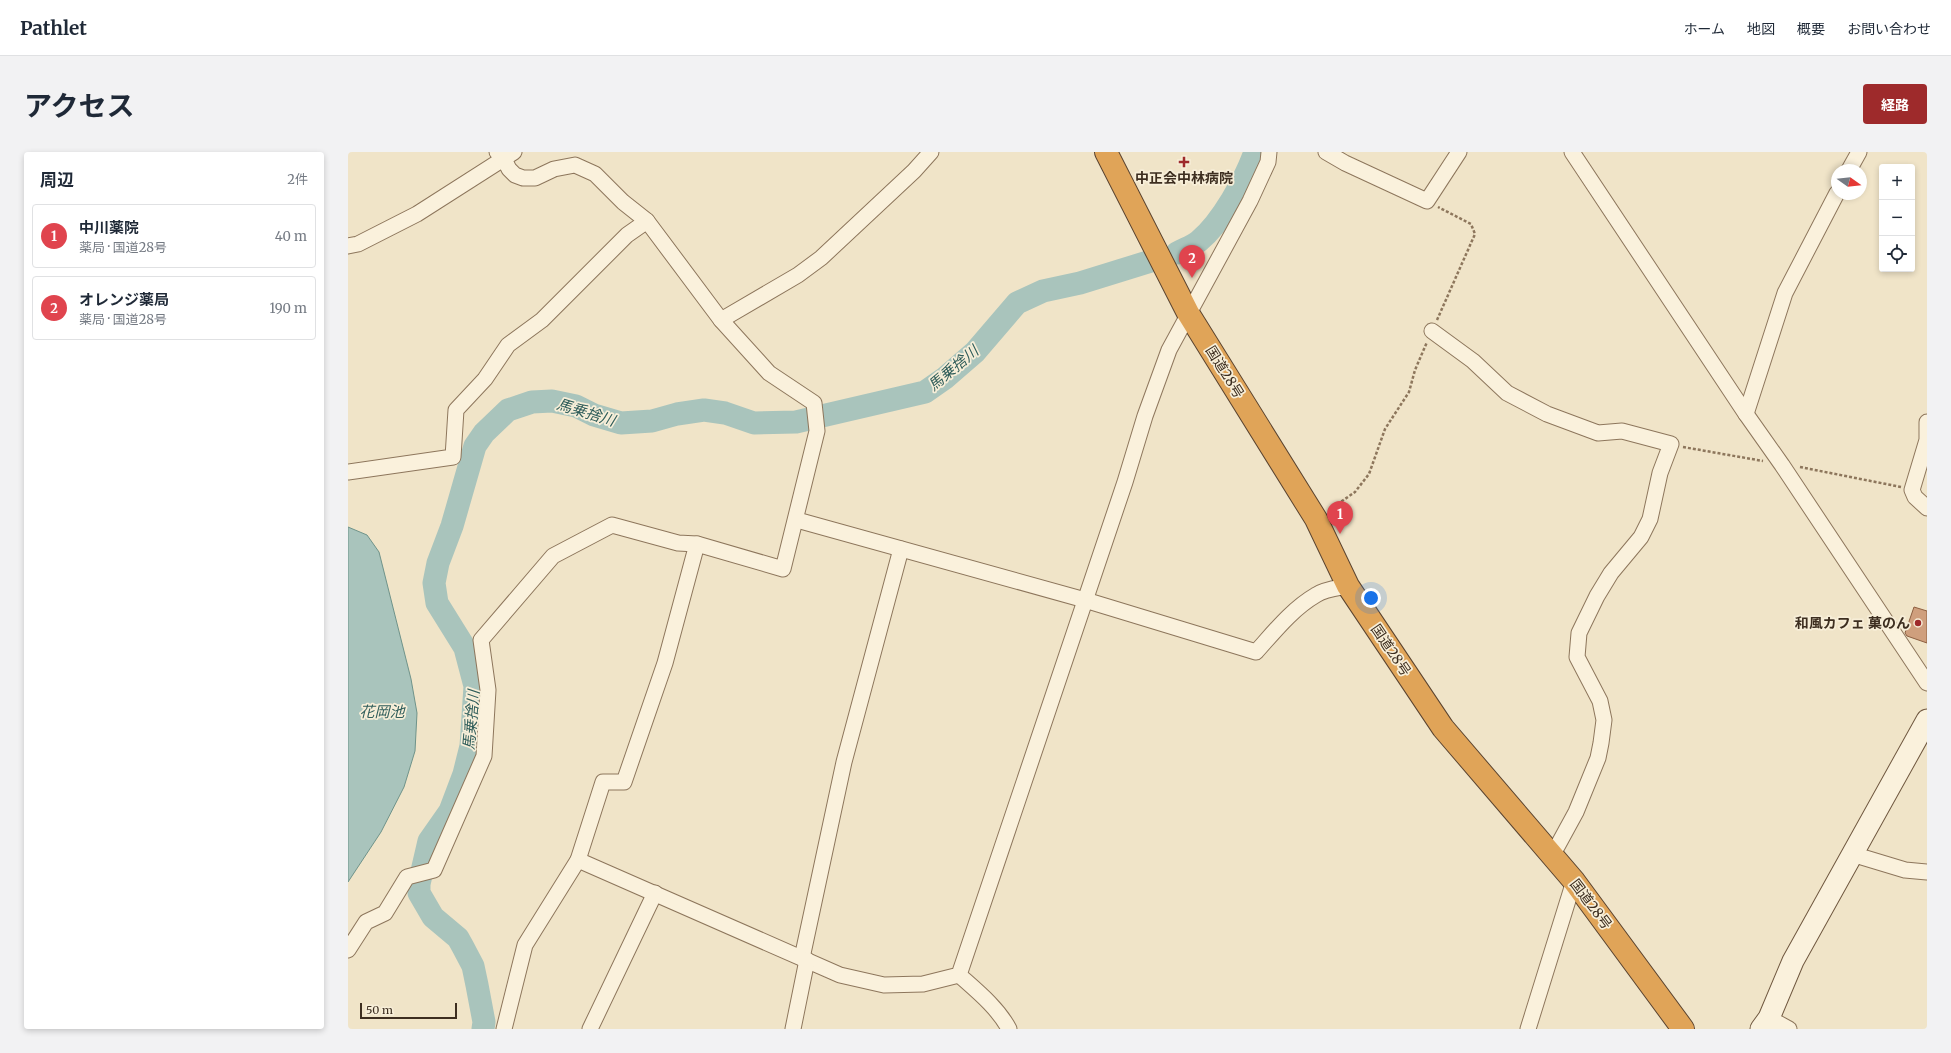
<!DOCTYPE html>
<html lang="ja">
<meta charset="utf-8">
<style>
body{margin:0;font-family:Merriweather,"Noto Sans JP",serif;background:#f2f2f3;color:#1f2937}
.controls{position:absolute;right:12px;top:12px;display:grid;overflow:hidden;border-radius:4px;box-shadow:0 2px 6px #0003}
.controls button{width:36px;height:36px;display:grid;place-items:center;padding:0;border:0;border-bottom:1px solid #e0e1e3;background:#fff;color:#1f2937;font:20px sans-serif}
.compass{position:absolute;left:1483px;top:12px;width:36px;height:36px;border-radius:50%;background:#fff;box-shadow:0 2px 6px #0003;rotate:105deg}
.scale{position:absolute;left:12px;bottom:10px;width:97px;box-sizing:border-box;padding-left:4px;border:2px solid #3d2e20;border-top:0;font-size:11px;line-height:14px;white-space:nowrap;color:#3d2e20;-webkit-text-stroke:3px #f7eed8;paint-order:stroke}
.you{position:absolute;left:1023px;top:446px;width:14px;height:14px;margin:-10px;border:3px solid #fff;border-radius:50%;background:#1a73e8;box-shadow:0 0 0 6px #1a73e833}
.badge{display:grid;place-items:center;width:26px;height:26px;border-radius:50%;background:#9e2a2b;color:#fff;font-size:13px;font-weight:700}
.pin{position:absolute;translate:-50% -33px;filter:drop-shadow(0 1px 2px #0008)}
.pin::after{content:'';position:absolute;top:21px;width:14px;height:12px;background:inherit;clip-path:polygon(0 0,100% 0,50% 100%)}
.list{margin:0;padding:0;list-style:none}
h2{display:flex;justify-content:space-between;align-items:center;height:52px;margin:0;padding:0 16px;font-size:17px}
h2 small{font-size:13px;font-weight:400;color:#747a83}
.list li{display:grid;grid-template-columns:26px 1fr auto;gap:12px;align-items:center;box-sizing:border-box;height:64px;margin:0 8px 8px;padding:0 8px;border:1px solid #e0e1e3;border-radius:4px}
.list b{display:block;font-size:15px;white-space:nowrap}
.list p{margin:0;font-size:13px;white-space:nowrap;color:#747a83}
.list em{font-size:13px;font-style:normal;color:#747a83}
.icon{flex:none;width:22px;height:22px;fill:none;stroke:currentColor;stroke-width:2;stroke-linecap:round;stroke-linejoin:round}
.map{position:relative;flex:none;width:1579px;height:877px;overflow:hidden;border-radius:4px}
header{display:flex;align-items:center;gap:24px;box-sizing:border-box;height:56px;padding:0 20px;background:#fff;border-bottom:1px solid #e0e1e3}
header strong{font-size:19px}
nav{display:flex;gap:22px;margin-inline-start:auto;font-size:14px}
.intro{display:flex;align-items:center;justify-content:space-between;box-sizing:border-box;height:96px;padding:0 24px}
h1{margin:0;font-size:28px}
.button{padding:10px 18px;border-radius:4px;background:#9e2a2b;color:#fff;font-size:14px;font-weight:700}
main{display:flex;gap:24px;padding:0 24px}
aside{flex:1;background:#fff;border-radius:4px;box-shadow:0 2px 6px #0003}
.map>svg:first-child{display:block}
.water{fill:#a9c4bc;stroke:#6f938a}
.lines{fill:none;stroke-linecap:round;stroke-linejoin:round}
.river{stroke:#a9c4bc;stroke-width:23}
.building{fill:#cf9f7d;stroke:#8d5f41}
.street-casing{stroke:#8d765c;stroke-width:17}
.secondary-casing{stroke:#6f573f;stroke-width:23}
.highway-casing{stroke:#5b4430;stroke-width:24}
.path{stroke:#8d765c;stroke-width:2.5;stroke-dasharray:3 2;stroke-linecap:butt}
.street{stroke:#faf1dc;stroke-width:15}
.secondary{stroke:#faf1dc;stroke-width:21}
.highway{stroke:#e0a458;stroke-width:22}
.poi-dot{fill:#9e2a2b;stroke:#f7eed8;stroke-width:1.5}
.labels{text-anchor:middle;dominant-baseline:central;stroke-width:3.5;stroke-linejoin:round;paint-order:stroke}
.poi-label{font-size:14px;font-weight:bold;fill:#3d2e20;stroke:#f7eed8}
.street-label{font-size:14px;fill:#3d2e20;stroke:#f7eed8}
.water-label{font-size:15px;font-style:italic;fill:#2f5d5a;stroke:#f7eed8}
</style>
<header>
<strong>Pathlet</strong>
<nav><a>ホーム</a><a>地図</a><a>概要</a><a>お問い合わせ</a></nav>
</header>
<div class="intro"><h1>アクセス</h1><a class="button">経路</a></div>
<main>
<aside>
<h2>周辺<small>2件</small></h2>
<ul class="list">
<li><span class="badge" style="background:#e0444e">1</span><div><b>中川薬院</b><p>薬局 · 国道28号</p></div><em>40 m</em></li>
<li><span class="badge" style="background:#e0444e">2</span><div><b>オレンジ薬局</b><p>薬局 · 国道28号</p></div><em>190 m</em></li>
</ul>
</aside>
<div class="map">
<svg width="1579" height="877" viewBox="0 0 1579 877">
<rect width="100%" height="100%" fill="#f0e4c8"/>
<polygon class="water" points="0,375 19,383 31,400 63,527 69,561 67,599 56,635 33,680 0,730"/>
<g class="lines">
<g class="river">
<path d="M 829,101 C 836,97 845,94 851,89 C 874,70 897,28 907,0"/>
<polyline points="135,877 136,870 129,833 125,814 115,795 110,786 85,765 71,741 71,732 81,689 102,659 116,622 123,594 127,534 117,496 89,451 86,431 90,411 104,374 127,294 136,281 160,258 184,250 204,249 228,254 246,263 273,271 304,269 329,262 356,258 377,261 406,271 448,270 577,240 597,226 627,200 669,151 695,139 732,131 803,109"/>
</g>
</g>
<polygon class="building" points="1566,455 1579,459 1579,491 1559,484 1557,481"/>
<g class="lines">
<g class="street-casing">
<g id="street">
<polyline points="978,0 997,11 1079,49 1111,0"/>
<polyline points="1224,0 1398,262 1434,313 1579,531"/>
<polyline points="1501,18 1511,0"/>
<polyline points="0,94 10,92 69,62 166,0"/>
<polyline points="373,168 450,123 473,106 566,19 583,0"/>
<polyline points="1084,179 1125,209 1159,241 1199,262 1250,281 1274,279 1323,292 1312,321 1302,367 1293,385 1263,421 1249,444 1231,481 1229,505 1252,549 1256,568 1253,591 1250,606 1228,660 1204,704"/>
<polyline points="1398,262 1437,141 1489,41"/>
<polyline points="1579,270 1579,288 1564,338 1567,345 1579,356"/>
<polyline points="0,320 105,305 108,258 137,227 160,193 194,168 279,83 299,69"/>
<path d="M 449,368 L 737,448 L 908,500 C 926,480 944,457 968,443 C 977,437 990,436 1000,434"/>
<polyline points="1504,702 1557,718 1579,720"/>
<polyline points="230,708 492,823 536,833 575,832 611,823 777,330 797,264 821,198 902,49 920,10 921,0"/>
<polyline points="0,798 18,770 37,761 59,725 86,718 136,604 140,538 133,488 205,404 264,373 330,391 349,392 435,417 469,279 466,251 421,221 373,168 299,69 275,50 247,22 227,13 206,17 187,26 175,26 167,23 161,17 156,7 149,0"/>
<polyline points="454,806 496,610 553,397"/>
<path d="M 611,823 C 629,839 650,856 661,877"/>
<polyline points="1421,866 1441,877"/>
<polyline points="156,877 177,793 230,708 255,630 276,630 317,511 349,392"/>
<polyline points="242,877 307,741"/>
<polyline points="445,877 459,808"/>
<polyline points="1180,877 1226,729"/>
</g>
</g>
<g class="secondary-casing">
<polyline id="secondary" points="1413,877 1421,866 1445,809 1579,568"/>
</g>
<g class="highway-casing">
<polyline id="highway" points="758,0 840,161 968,367 1000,434 1095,576 1226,729 1335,877"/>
</g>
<g class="path">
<polyline points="1089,168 1127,82 1123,72 1090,55"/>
<polyline points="1335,295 1415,309"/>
<polyline points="1452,315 1553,335"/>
<polyline points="981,358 1007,340 1021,322 1037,277 1061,240 1067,218 1079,190"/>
</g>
<use href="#street" class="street"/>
<use href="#secondary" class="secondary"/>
<use href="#highway" class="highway"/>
</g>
<g class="poi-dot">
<path d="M834 4h4v4h4v4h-4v4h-4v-4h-4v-4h4z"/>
<circle cx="1570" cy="471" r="4"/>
</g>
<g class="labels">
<g class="poi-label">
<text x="836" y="26">中正会中林病院</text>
<text x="1562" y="471" text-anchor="end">和風カフェ 菓のん</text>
</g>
<g class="street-label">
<text transform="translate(877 220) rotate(58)">国道28号</text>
<text transform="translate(1043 498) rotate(56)">国道28号</text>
<text transform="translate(1243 752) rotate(53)">国道28号</text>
</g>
<g class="water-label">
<text transform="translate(605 216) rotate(-40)">馬乗捨川</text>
<text transform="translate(238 260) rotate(17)">馬乗捨川</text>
<text x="34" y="559">花岡池</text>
<text transform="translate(123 568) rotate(-85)">馬乗捨川</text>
</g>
</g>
</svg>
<div class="controls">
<button>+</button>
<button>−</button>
<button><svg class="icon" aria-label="locate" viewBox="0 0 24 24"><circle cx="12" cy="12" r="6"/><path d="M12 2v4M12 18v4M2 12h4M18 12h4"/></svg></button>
</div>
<svg class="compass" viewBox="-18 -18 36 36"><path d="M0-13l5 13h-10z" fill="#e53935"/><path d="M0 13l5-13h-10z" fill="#747a83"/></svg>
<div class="scale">50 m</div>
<div class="you"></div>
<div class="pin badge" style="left:992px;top:382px;background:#e0444e">1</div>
<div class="pin badge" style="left:844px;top:126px;background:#e0444e">2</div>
</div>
</main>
